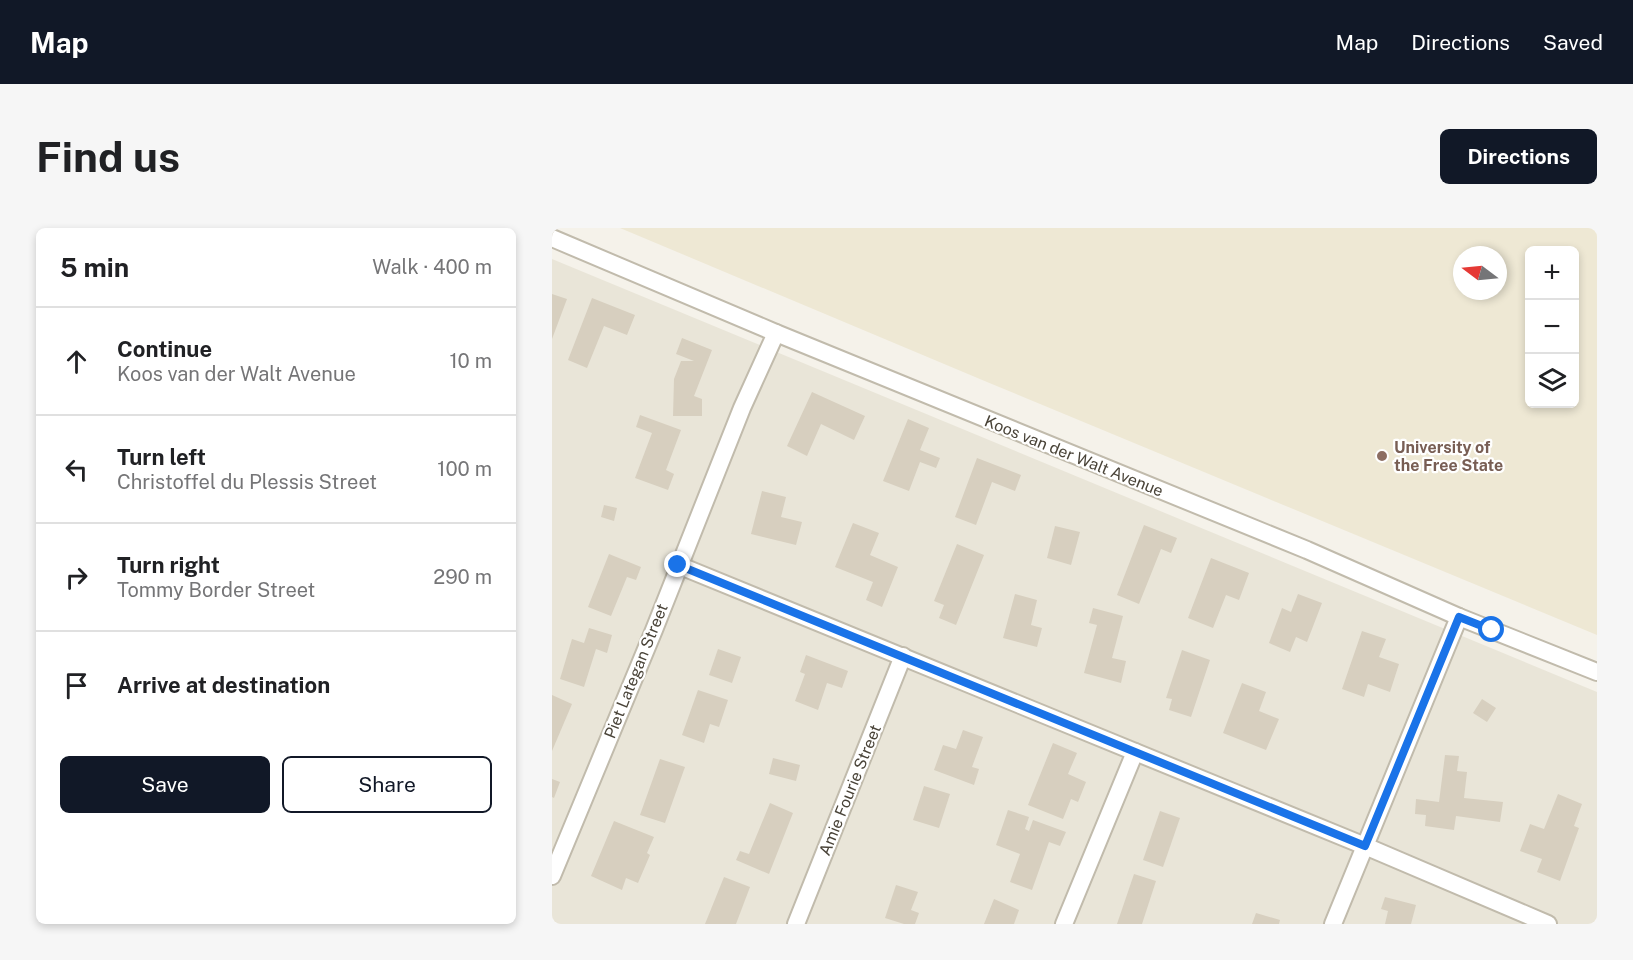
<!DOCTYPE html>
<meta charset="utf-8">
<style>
body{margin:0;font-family:"Public Sans",sans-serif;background:#f6f6f6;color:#202124}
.controls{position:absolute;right:18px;top:18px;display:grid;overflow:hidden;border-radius:9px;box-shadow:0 3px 9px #0003}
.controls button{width:54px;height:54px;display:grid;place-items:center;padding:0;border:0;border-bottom:2px solid #e0e0e0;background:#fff;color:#202124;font:30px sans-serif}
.compass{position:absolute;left:901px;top:18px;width:54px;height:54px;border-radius:50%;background:#fff;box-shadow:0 3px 9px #0003;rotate:286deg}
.stop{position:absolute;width:18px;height:18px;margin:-14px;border:4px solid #1a73e8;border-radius:50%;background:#fff}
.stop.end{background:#1a73e8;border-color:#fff;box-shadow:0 2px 6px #0008}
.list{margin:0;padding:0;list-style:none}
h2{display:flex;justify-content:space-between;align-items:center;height:78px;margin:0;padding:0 24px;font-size:26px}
h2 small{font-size:20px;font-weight:400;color:#757577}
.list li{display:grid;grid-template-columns:39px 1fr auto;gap:18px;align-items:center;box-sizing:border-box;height:108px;padding:0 24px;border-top:2px solid #e0e0e0}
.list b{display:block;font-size:22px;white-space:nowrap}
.list p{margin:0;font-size:20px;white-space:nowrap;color:#757577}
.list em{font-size:20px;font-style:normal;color:#757577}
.actions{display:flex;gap:12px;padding:18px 24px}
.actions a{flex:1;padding:14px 0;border:2px solid #111827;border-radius:9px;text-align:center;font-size:21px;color:#111827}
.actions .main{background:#111827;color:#fff}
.icon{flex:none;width:33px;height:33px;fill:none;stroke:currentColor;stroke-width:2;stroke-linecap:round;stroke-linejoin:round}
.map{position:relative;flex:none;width:1045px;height:696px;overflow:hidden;border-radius:9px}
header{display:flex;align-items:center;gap:36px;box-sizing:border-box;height:84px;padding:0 30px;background:#111827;color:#fff}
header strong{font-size:28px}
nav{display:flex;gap:33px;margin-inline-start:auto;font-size:21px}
.intro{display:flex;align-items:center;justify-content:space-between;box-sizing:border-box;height:144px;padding:0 36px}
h1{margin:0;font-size:42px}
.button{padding:15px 27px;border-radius:9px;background:#111827;color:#fff;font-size:21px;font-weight:700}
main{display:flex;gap:36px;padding:0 36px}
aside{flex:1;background:#fff;border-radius:9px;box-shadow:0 3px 9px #0003}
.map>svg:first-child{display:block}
.residential{fill:#e9e5d8}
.education{fill:#eee8d4;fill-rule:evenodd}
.building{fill:#d7cfbf}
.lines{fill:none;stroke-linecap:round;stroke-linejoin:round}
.minor-casing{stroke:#c1bbac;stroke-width:20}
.minor{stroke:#fff;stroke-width:16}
.route{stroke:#1a73e8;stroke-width:8}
.education-dot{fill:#8d6e63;stroke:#fff;stroke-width:2}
.labels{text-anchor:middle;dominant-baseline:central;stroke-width:4.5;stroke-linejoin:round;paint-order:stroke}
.education-label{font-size:16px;font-weight:bold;fill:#785e54;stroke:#fff;text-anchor:start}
.street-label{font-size:16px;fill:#494338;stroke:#fff}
</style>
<header>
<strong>Map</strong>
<nav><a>Map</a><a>Directions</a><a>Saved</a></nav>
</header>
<div class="intro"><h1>Find us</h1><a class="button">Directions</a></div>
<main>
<aside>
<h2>5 min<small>Walk · 400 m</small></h2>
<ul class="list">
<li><svg class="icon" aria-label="ahead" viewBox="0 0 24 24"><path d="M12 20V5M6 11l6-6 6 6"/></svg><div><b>Continue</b><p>Koos van der Walt Avenue</p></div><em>10 m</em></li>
<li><svg class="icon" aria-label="left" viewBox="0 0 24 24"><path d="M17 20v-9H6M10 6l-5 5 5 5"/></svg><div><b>Turn left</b><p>Christoffel du Plessis Street</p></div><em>100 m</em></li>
<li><svg class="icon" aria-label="right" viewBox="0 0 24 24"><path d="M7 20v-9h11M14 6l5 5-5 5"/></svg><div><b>Turn right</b><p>Tommy Border Street</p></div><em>290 m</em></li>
<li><svg class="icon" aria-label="arrive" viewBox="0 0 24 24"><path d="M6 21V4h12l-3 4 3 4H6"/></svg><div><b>Arrive at destination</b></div></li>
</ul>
<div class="actions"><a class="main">Save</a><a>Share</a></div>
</aside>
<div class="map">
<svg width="1045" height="696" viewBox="0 0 1045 696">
<rect width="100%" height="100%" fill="#f5f2ea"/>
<polygon class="residential" points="0,31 1045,464 1045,696 0,696"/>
<path class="education" d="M 68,0 L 1045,0 L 1045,407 L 435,154 ZM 978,22 L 1023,22 L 1023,176 L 978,176 ZM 910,27 L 946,27 L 946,63 L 910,63 Z"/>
<g class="building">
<polygon points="0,66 15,71 0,111"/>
<polygon points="40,70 83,87 75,107 52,98 35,140 16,132"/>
<polygon points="130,110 160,122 142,168 150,171 150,188 121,188 122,151 129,133 142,133 124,126"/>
<polygon points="260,164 313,188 302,212 269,196 255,228 235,218"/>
<polygon points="88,187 129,202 114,242 122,246 116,262 83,250 100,205 84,199"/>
<polygon points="356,191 377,200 368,222 388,230 384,240 368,234 357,263 331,253"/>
<polygon points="425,230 469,247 463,263 440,254 424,297 403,289"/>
<polygon points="210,263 234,269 229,289 250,294 244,317 199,306"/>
<polygon points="52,277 65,280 62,293 49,289"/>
<polygon points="301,295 327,305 318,327 346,339 330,379 314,372 321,354 283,339"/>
<polygon points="592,297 625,310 619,325 609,321 587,376 565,367"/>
<polygon points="503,298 528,304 519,337 495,330"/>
<polygon points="405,316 432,327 404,397 387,390 392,377 382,373"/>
<polygon points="57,326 89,339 84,352 75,349 59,388 36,379"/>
<polygon points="659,330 697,345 687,372 674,367 661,400 636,390"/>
<polygon points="463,366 485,372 479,397 490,400 485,419 451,410"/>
<polygon points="746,366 770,375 755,414 744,409 738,424 717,415 730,380 739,384"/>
<polygon points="541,380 571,388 560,430 574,433 569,455 532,445 545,397 537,395"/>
<polygon points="37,400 60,407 55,425 44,421 32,459 8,451 20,411 32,415"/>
<polygon points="810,403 834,411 827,429 847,436 838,464 816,456 812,469 790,461"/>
<polygon points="166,421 189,429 180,455 157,447"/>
<polygon points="630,422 658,432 639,489 617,482 620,471 614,470"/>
<polygon points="254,427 296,443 290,460 275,455 266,482 243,473 253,446 248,444"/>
<polygon points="690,455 714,464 707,483 727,491 714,522 671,505"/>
<polygon points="146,462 176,472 167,499 158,496 152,515 130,507"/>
<polygon points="0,467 20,476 0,523"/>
<polygon points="930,471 944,480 935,494 921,485"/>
<polygon points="411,502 431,509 420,539 427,541 422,557 382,542 391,517 404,521"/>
<polygon points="501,515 525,525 516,546 534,554 526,574 519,571 511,591 476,577"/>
<polygon points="893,527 907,528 905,543 915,544 912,570 951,574 948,594 904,588 902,602 873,598 874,587 863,586 864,571 887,574"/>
<polygon points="221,530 248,537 244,553 217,546"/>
<polygon points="108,531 133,539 113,595 88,587"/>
<polygon points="0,551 8,554 2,570 0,569"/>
<polygon points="372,558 398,566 387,600 361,592"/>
<polygon points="1006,566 1030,576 1022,598 1027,600 1008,653 985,644 990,631 968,623 978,596 992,601"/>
<polygon points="218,575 241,585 217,646 184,632 188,623 197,626"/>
<polygon points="456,582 477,589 473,601 477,603 481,592 514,604 508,618 497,614 480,662 458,654 468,626 444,617"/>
<polygon points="608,583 628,590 611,639 591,632"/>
<polygon points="62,593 102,609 95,625 98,627 86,655 74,650 70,662 39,648"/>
<polygon points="582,646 604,653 590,696 565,696"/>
<polygon points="172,649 198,659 184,696 153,696"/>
<polygon points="344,657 366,664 359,682 367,685 363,696 352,696 333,690"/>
<polygon points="833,669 864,677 859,696 833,696 836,683 829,681"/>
<polygon points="442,671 467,682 462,696 432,696"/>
<polygon points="704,685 728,692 727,696 700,696"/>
</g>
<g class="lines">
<g class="minor-casing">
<g id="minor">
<polyline points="0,10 224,105 755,322 907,389 1045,444"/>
<polyline points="126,337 813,618 996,696"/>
<polyline points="0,648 102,402 190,180 224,105"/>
<polyline points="244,696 351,428"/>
<polyline points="512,696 583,524"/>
<polyline points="781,696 907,389"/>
</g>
</g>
<use href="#minor" class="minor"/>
</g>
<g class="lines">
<polyline class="route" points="126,337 813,618 907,389 940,402"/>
</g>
<circle class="education-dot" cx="830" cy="228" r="6"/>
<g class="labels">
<g class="education-label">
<text x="842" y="219">University of<tspan x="842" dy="18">the Free State</tspan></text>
</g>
<g class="street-label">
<text transform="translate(522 228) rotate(22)">Koos van der Walt Avenue</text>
<text transform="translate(84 443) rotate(-68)">Piet Lategan Street</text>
<text transform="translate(298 562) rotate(-68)">Amie Fourie Street</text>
</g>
</g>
</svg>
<div class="controls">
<button>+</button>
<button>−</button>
<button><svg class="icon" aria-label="layers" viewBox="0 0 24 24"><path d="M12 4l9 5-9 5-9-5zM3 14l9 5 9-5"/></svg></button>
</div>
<svg class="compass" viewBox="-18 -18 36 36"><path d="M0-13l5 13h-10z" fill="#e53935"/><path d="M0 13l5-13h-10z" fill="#757577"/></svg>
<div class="stop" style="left:940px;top:402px"></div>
<div class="stop end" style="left:126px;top:337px"></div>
</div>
</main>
